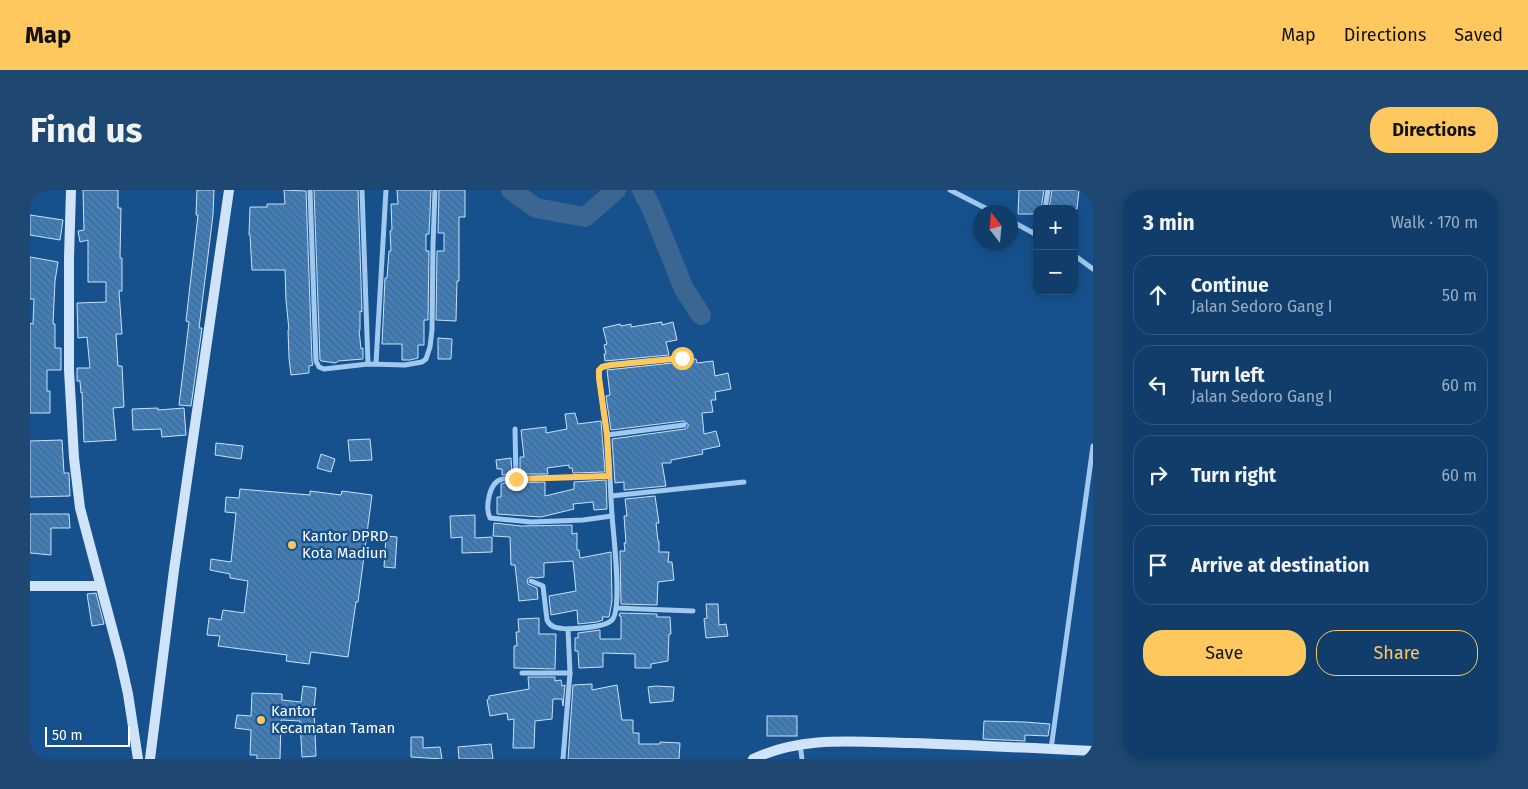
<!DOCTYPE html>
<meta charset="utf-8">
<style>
body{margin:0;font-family:"Fira Sans",sans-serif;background:#1e4872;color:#f1f3f6}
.controls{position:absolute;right:15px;top:15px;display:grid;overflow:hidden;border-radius:10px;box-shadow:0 2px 12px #0003}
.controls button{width:45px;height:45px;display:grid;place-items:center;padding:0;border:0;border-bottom:1px solid #30567e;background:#103d6a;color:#f1f3f6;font:25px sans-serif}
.compass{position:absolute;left:943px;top:15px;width:45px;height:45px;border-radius:50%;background:#103d6a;box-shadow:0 2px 12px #0003;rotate:344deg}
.scale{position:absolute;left:15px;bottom:12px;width:85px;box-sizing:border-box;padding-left:5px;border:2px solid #fff;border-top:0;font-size:14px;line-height:18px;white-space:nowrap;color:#fff;-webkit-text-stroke:4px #16518e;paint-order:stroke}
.stop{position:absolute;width:15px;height:15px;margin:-11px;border:4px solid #ffc85f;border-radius:50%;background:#fff}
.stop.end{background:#ffc85f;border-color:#fff;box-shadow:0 1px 5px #0008}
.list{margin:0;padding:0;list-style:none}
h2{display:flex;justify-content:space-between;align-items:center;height:65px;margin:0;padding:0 20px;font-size:21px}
h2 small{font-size:16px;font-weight:400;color:#9caec1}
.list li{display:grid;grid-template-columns:32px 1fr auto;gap:15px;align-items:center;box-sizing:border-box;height:80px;margin:0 10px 10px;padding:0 10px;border:1px solid #30567e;border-radius:20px}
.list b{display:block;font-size:19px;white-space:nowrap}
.list p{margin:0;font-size:16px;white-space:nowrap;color:#9caec1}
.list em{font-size:16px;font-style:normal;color:#9caec1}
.actions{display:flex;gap:10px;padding:15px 20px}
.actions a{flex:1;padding:11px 0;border:1px solid #ffc85f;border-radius:20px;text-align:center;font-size:18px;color:#ffc85f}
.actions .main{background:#ffc85f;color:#111}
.icon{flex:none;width:28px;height:28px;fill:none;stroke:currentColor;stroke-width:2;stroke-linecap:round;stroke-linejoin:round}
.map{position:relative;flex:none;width:1063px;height:569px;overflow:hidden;border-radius:20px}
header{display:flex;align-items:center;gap:30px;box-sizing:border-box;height:70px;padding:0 25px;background:#ffc85f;color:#111}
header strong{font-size:24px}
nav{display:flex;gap:28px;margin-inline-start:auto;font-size:18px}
.intro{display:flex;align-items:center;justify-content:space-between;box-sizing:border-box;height:120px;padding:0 30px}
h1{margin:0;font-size:35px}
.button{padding:12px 22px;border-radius:20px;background:#ffc85f;color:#111;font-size:18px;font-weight:700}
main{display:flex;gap:30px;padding:0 30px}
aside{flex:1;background:#103d6a;border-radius:20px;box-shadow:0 2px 12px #0003}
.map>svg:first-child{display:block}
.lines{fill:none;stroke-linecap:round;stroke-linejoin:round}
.river{stroke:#3b6692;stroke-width:20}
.building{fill:url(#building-back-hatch);stroke:#c7e2fb}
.street{stroke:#a1c9f0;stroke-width:5}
.secondary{stroke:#cfe4fb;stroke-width:10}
.route{stroke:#ffc85f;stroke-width:6}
.poi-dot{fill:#ffc85f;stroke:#16518e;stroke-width:2}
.labels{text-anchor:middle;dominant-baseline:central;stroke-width:4.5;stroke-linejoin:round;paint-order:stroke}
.poi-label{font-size:15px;fill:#fff;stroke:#16518e;text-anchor:start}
</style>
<header>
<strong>Map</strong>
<nav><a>Map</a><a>Directions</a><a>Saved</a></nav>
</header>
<div class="intro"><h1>Find us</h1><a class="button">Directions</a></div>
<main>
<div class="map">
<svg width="1063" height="569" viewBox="0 0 1063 569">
<defs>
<pattern id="building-back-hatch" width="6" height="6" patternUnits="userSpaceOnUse" patternTransform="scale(1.25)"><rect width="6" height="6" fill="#437eb8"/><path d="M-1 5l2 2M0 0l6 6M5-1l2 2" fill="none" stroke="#476887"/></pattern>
</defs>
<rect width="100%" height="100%" fill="#16518e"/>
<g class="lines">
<g class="river">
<polyline points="481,0 506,18 555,27 586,0"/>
<polyline points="612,0 621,17 654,99 671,125"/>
</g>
</g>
<g class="building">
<polygon points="53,0 88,0 88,18 91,18 90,68 92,68 92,101 89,101 92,144 86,144 88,176 92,176 94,217 83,218 86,250 54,252 52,202 51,203 50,191 47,191 47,178 60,178 57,147 48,148 47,113 76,112 76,92 58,92 58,50 50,52 48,41 54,40"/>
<polygon points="167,0 184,0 183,25 169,138 172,138 161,216 149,215 159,132 156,131 168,25 166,25"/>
<polygon points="254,0 276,1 282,171 283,175 279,176 279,183 261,185 259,168 258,140 259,140 256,110 255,80 222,80 220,45 219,45 220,17 237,17 237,14 255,14"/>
<polygon points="284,0 328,0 332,122 330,121 330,140 329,140 331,159 333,158 333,169 308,171 306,173 291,171 290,170"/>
<polygon points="367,0 401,0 399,44 396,44 396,61 399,61 398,130 394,130 394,155 388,155 388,168 380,170 372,170 372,154 352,154 355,88 357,88 359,61 361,61 360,41 362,40 361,14 368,14"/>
<polygon points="409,0 435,0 435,27 429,27 429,91 427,91 426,131 406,130 407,61 414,61 414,43 408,43"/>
<polygon points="989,0 1014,0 1011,19 1007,19 1007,24 988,24"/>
<polygon points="1022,0 1049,0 1047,19 1019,19"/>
<polygon points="0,25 33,30 30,50 0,45"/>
<polygon points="0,67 28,72 25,91 23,134 25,134 25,158 31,158 31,180 17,180 17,201 20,201 20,223 0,223 0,133 3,134 4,109 0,109"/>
<polygon points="632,132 632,135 643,132 647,150 636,152 639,165 575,171 574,164 576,164 574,155 577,154 573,138 590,134 591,136 601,134 601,137"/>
<polygon points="408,148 422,149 421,169 408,169"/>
<polygon points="666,169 667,173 683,171 685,186 698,183 701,199 685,202 686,210 681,210 683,222 672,223 674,244 686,241 690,256 672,260 673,264 641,270 641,273 632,273 636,296 594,300 594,292 585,293 582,249 655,239 658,237 658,234 653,231 581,240 576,206 580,205 577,180 652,172 656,170"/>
<polygon points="128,218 128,220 154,218 156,245 132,247 131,239 103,240 102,219"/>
<polygon points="545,223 548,234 571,231 575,282 543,283 542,278 539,278 539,275 517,278 518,284 490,284 490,267 494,267 491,240 516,237 516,243 537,239 535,224"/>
<polygon points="340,249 342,270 320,271 318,250"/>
<polygon points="32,250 34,283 39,283 40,306 0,307 0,251"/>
<polygon points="186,253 213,256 211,269 185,265"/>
<polygon points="291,264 305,269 301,282 287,278"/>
<polygon points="481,268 482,284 472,285 472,279 467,279 466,270"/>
<polygon points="576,290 577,319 564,320 563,312 543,314 544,319 511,327 467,324 467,307 471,307 471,294 474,293 515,292 515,306 544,299 544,292"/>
<polygon points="210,299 280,305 280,301 311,305 312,301 342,305 328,412 326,412 318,467 281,462 279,474 256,471 257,465 188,456 190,446 177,445 179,428 191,430 193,420 214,423 218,391 200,388 200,384 180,380 181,369 201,372 206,323 195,322 196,307 209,308"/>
<polygon points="625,306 629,333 626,333 628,351 629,351 629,362 639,362 638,372 642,372 644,390 628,392 627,415 591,414 590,361 595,361 594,353 596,353 594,326 597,326 595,309"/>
<polygon points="0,324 39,324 40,338 21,338 21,365 0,363"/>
<polygon points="445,325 445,348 462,347 462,362 432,363 432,347 421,348 420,326"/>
<polygon points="464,333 491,336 542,335 542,344 547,343 547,360 549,360 550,368 581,362 582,411 579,427 572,427 573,430 567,432 548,434 547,420 521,425 519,406 546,401 543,371 514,373 514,387 506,388 500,387 497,390 498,394 507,398 508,409 489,411 485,375 481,375 480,347 463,346"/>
<polygon points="356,346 367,347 365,378 354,377"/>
<polygon points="66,403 74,434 62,436 57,404"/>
<polygon points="676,414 688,414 689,435 696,434 698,446 676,448 674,429 677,428"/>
<polygon points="590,423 627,424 627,427 640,427 641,444 639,444 638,471 621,474 621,478 605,478 605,464 573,463 573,477 549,478 548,461 545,461 545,448 548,448 548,443 570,440 570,449 591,449 591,426 589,426"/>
<polygon points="509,428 509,444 526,444 525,479 484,478 484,456 487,456 486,442 489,442 488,429"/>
<polygon points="498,487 525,487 525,491 531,490 532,496 535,495 533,516 532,509 523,509 522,529 505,531 504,558 483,558 484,529 478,530 477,523 460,526 457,510 459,509 459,506 499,499"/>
<polygon points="562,494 562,500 587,495 592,530 603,530 603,543 609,543 609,554 630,554 630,552 650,553 649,569 538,569 543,495"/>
<polygon points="273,496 286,498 284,520 286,566 272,567 270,531 251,530 250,569 227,569 227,565 220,565 221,540 205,538 207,525 221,526 222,503 252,504 252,510 271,512"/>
<polygon points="626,496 644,497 643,511 620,513 618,497"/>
<rect x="737" y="526" width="30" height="20"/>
<polygon points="954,531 995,532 1020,534 1018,546 995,545 995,551 953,549"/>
<polygon points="381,547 393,547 393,558 410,557 412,569 381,567"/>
<polygon points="461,554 463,569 429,569 428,557"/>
</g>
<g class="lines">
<g class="street">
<polyline points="280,0 286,171 289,177 294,179 338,174 375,175 392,172 396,169 400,157 402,140 403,55 405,0"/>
<polyline points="332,0 338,174"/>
<polyline points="920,0 963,22"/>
<polyline points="1015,19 1018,0"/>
<polyline points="981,31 1007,45"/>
<polyline points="1044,65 1063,79"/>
<polyline points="346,173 356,0"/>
<path d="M 485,239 L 486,289 C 482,289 477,288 473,289 C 459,291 455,317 460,328 L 501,332 L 553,330 L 582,326"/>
<polyline points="577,245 654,235"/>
<polyline points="486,289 579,286"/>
<polyline points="581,306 714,292"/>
<path d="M 501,391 L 513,396 L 517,430 C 521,439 529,438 538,439"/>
<polyline points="586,418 663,421"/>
<polyline points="492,483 540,483"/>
<polyline points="770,554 772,569"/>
<polyline points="1021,559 1063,256"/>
<path d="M 533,569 L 540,483 L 538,439 C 549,438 574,438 582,430 C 593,419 583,342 582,325 C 580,298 580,271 577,245 C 575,226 572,207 569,188 L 569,180 L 574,176 L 581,175 L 652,168"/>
</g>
<g class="secondary">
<polyline points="41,0 39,68 39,180 44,268 50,318 90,468 98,504 108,569"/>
<polyline points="0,396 70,396"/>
<polyline points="120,569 144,380 199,0"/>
<path d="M 723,569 C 773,545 827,552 880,553 C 941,555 1002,558 1063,561"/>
</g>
</g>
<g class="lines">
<polyline class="route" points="486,289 579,286 577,245 569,188 569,180 572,177 581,175 652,168"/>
</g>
<g class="poi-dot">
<circle cx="262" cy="355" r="5"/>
<circle cx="231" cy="530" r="5"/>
</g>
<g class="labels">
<g class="poi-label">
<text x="272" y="346">Kantor DPRD<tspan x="272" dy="17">Kota Madiun</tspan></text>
<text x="241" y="521">Kantor<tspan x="241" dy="17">Kecamatan Taman</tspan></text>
</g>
</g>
</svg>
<div class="controls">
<button>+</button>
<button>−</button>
</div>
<svg class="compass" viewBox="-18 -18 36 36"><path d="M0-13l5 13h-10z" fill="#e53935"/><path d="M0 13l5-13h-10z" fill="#9caec1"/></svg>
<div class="scale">50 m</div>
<div class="stop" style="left:652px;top:168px"></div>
<div class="stop end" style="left:486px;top:289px"></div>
</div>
<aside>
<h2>3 min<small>Walk · 170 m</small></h2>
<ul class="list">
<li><svg class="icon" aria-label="ahead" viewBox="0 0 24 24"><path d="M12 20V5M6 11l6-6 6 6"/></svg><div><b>Continue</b><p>Jalan Sedoro Gang I</p></div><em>50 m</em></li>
<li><svg class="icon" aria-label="left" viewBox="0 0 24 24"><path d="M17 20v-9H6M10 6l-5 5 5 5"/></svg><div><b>Turn left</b><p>Jalan Sedoro Gang I</p></div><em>60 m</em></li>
<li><svg class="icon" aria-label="right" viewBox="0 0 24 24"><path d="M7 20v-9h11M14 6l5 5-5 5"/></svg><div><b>Turn right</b></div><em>60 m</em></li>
<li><svg class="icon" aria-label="arrive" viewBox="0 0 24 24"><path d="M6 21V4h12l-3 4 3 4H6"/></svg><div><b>Arrive at destination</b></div></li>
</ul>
<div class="actions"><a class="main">Save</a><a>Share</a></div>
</aside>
</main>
